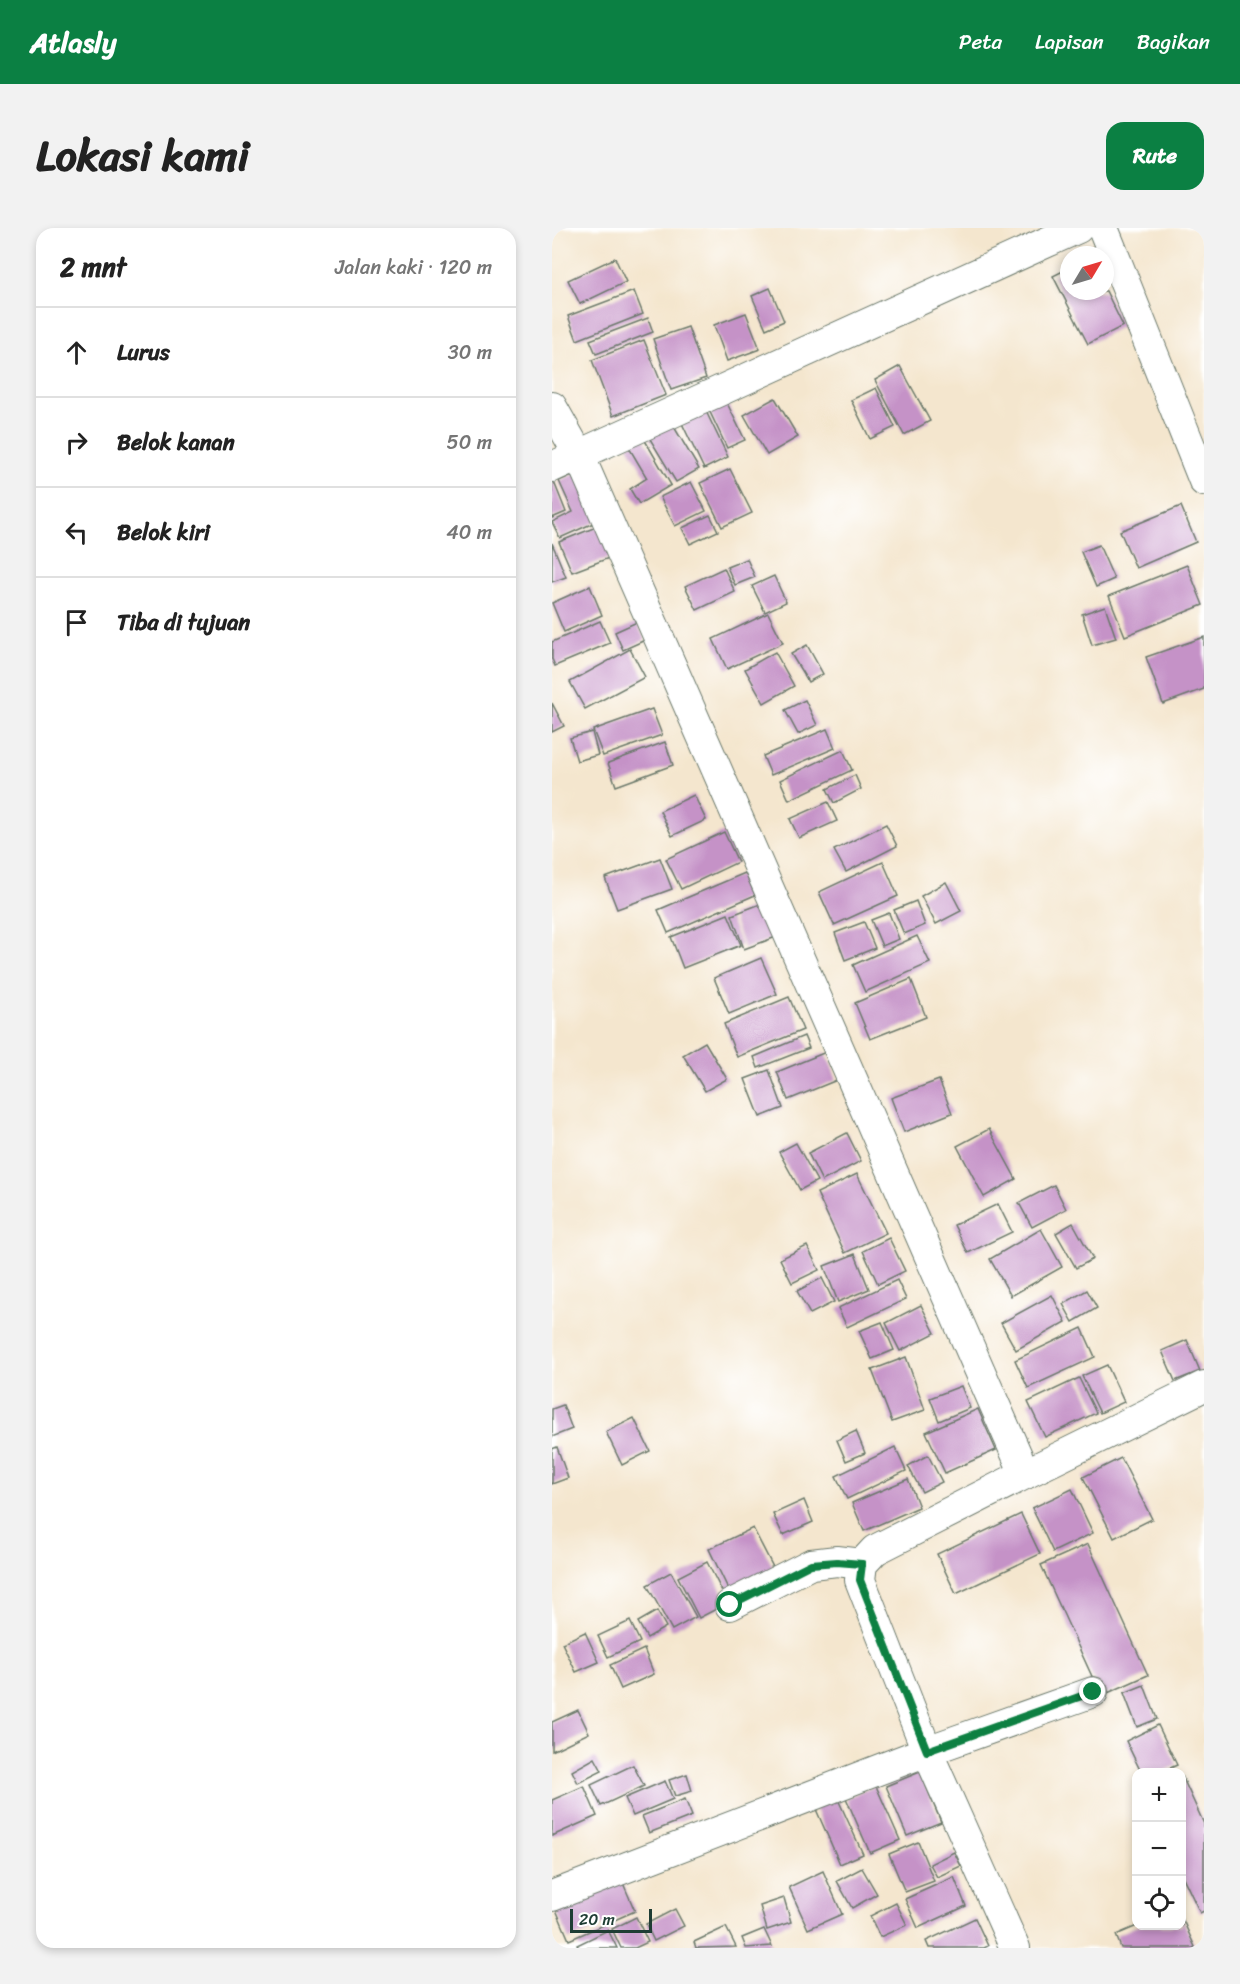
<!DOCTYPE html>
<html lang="id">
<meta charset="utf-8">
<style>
body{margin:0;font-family:Sriracha,sans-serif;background:#f2f2f2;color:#222}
.controls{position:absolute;right:18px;bottom:18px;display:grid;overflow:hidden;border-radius:12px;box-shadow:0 3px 9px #0003}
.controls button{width:54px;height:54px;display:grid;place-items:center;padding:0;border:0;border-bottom:2px solid #e0e0e0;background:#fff;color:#222;font:30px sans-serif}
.compass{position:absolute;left:508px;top:18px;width:54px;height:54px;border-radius:50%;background:#fff;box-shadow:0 3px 9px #0003;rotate:52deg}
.scale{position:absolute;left:18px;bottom:15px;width:82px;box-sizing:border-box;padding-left:6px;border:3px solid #1f3d34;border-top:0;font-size:16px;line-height:21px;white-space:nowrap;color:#1f3d34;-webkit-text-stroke:4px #fff;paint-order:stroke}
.stop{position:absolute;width:18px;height:18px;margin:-14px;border:4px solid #0b8043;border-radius:50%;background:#fff}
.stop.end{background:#0b8043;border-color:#fff;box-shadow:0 2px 6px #0008}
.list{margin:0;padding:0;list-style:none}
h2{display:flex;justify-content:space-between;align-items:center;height:78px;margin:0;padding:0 24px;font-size:26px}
h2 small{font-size:20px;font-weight:400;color:#767676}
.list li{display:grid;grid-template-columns:39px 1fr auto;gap:18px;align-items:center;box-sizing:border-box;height:90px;padding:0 24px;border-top:2px solid #e0e0e0}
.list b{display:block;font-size:22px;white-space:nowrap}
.list em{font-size:20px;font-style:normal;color:#767676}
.icon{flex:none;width:33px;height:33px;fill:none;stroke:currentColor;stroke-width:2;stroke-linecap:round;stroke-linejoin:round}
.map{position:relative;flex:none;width:652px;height:1720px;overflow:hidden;border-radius:18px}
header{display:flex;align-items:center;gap:36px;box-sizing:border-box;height:84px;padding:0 30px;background:#0b8043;color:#fff}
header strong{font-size:28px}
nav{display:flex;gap:33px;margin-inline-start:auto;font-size:21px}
.intro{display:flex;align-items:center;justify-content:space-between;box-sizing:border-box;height:144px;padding:0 36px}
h1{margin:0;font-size:42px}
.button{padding:15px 27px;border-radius:18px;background:#0b8043;color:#fff;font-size:21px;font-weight:700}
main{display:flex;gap:36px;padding:0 36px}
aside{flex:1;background:#fff;border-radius:18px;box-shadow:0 3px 9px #0003}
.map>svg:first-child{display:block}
.building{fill:#c592c7}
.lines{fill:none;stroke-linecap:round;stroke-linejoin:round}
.minor-casing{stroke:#6a786a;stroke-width:32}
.minor{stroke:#fff;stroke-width:30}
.route{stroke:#0b8043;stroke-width:8}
</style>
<header>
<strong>Atlasly</strong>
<nav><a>Peta</a><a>Lapisan</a><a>Bagikan</a></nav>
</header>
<div class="intro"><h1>Lokasi kami</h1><a class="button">Rute</a></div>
<main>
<aside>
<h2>2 mnt<small>Jalan kaki · 120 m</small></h2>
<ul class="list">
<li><svg class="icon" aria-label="ahead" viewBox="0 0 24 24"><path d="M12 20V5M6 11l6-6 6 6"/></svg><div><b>Lurus</b></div><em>30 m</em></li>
<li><svg class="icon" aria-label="right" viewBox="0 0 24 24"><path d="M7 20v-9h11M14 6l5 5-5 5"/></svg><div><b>Belok kanan</b></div><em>50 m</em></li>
<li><svg class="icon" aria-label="left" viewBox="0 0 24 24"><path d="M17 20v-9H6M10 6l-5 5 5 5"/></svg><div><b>Belok kiri</b></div><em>40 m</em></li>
<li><svg class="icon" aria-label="arrive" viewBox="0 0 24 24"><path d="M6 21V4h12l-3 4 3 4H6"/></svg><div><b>Tiba di tujuan</b></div></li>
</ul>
</aside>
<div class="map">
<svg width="652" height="1720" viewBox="0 0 652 1720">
<rect width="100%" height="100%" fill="#fff"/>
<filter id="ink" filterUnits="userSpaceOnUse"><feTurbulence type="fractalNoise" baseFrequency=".0167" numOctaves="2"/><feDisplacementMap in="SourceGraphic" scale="12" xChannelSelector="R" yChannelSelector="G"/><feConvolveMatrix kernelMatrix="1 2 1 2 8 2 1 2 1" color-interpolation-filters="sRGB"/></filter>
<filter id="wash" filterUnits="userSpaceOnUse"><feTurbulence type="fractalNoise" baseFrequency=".008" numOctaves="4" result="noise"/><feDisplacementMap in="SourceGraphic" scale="24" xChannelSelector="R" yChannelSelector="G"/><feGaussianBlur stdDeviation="1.35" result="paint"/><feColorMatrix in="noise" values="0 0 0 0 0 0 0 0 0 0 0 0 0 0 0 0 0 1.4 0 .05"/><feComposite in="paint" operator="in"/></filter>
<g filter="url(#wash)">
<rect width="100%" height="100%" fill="#f4e6ce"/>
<g id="blocks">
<g class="building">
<polygon points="63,30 74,54 28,76 16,52"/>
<polygon points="517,40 517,63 554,63 571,98 536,116 501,48"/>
<polygon points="218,60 232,93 214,101 200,68"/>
<polygon points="82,63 91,86 25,112 16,88"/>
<polygon points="194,85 208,121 175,133 162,97"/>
<polygon points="96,90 101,104 44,126 38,112"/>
<polygon points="136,99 154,150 119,162 101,111"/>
<polygon points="92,112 114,167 61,188 40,132"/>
<polygon points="348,138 378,193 352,207 323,152"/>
<polygon points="324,160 343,199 318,211 299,172"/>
<polygon points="223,170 246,209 215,227 192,187"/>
<polygon points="174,173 193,212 175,220 157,182"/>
<polygon points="150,175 176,229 152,241 126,187"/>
<polygon points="118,192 147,241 124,254 95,206"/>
<polygon points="91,209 119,257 87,276 78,261 95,250 76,218"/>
<polygon points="178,241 200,285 170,299 148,255"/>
<polygon points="27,244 48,292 8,310 0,294 21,284 7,253"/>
<polygon points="0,249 14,284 0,290"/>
<polygon points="139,254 154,283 123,298 108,269"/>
<polygon points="629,278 644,314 584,340 568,303"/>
<polygon points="158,287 166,303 138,316 130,300"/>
<polygon points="49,297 62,328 20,344 7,314"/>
<polygon points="0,315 14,349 0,354"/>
<polygon points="547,317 562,351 544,359 529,324"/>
<polygon points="195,331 203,349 183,357 175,339"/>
<polygon points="635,337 651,377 573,408 557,368"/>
<polygon points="172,340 183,364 145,382 133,358"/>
<polygon points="222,348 234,374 213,384 200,358"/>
<polygon points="38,358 50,387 12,404 0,375"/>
<polygon points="553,378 564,410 540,417 530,386"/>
<polygon points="216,385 231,415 175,441 161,411"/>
<polygon points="48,393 58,415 3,438 0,431 0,414"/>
<polygon points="85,394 93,412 71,422 63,404"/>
<polygon points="652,409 652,461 611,476 594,429"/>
<polygon points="255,417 271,446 256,454 239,426"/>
<polygon points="78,421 93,449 33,481 18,454"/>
<polygon points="223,424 242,458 212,475 193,441"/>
<polygon points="253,472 265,497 246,506 233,482"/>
<polygon points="0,475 12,498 0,504"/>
<polygon points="100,481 110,507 51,528 41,502"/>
<polygon points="275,501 283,520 219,547 211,528"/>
<polygon points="40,504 46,527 25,533 18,510"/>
<polygon points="113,514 121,537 64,558 56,535"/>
<polygon points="291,522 300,542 237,572 228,552"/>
<polygon points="303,547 309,561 282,575 275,561"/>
<polygon points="142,567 154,592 120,608 108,583"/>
<polygon points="276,574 285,593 247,610 238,591"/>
<polygon points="334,596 345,618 294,644 282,622"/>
<polygon points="172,604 186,634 129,661 114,631"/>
<polygon points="108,630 120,661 65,681 53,650"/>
<polygon points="331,634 346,668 282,697 267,664"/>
<polygon points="193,645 203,667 116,705 106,682"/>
<polygon points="394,654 409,683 384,696 369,668"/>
<polygon points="364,673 373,697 352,706 342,682"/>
<polygon points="211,675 224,709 192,721 180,687"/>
<polygon points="337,685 347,711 330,718 319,692"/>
<polygon points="176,686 189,717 131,740 119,709"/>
<polygon points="312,694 323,720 293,732 283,705"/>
<polygon points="365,708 378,735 313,764 301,737"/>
<polygon points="209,730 225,766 177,786 162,750"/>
<polygon points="359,751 374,789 318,811 303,775"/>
<polygon points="237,769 251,802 185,829 172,796"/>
<polygon points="252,808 257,820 206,840 202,829"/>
<polygon points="153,814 175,851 153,863 131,827"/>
<polygon points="274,824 285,852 236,872 225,844"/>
<polygon points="217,842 231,880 208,889 193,851"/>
<polygon points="387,852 400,885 352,904 339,870"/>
<polygon points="437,901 464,951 432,969 405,918"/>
<polygon points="295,905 309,933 270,953 256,925"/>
<polygon points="244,915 265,953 248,962 227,924"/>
<polygon points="305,946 334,1005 293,1025 265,965"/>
<polygon points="502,957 514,981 480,999 467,975"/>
<polygon points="446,976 460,1004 416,1025 402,997"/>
<polygon points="521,995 541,1031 524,1040 504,1005"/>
<polygon points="489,1001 510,1039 459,1068 438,1031"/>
<polygon points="337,1010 353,1043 326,1056 311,1023"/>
<polygon points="255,1018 267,1042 240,1055 228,1031"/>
<polygon points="303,1026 317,1061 286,1074 272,1038"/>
<polygon points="270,1050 282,1074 258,1086 245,1063"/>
<polygon points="345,1052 354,1071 295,1099 286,1080"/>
<polygon points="535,1062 545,1080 521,1094 511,1076"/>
<polygon points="500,1067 514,1094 464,1122 449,1095"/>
<polygon points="369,1077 383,1105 348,1123 334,1095"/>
<polygon points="330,1094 342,1122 320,1131 307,1103"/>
<polygon points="530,1100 543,1129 476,1160 463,1132"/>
<polygon points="635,1112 648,1143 623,1153 610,1123"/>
<polygon points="354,1129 373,1182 340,1194 320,1142"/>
<polygon points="555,1137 572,1174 548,1185 530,1148"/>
<polygon points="527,1150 544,1185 493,1209 476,1174"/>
<polygon points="409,1158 418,1180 387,1193 378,1170"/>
<polygon points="11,1177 20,1201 0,1209 0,1181"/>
<polygon points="426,1181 444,1222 393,1245 374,1204"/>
<polygon points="82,1190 98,1223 70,1237 54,1204"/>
<polygon points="304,1203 313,1225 294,1233 285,1212"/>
<polygon points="5,1219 16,1250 0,1256 0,1221"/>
<polygon points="343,1219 354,1243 295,1271 284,1248"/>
<polygon points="376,1227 390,1254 370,1264 356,1238"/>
<polygon points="569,1230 600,1291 562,1310 531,1249"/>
<polygon points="356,1251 367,1279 312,1303 300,1275"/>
<polygon points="520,1261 541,1305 501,1324 480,1280"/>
<polygon points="252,1272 261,1294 231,1307 221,1286"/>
<polygon points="469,1286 488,1326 404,1366 385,1326"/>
<polygon points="201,1300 226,1349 181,1371 157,1321"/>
<polygon points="536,1316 596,1447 549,1468 489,1337"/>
<polygon points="155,1334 176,1375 147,1390 126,1349"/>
<polygon points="119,1344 144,1389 120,1402 95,1357"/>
<polygon points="105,1383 114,1399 95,1410 86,1394"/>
<polygon points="78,1393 88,1414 56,1429 46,1408"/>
<polygon points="33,1404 47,1434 24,1444 10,1415"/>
<polygon points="92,1421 102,1446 69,1461 58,1437"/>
<polygon points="592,1457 605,1491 585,1499 572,1465"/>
<polygon points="26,1482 37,1505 0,1523 0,1494"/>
<polygon points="606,1497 625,1537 609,1544 589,1544 574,1513"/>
<polygon points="43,1530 50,1543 26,1555 20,1543"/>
<polygon points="81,1537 92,1558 49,1578 39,1557"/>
<polygon points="368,1544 389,1594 355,1608 334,1558"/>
<polygon points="135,1546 140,1563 123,1568 117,1552"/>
<polygon points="630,1548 652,1596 652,1683 648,1685 630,1647"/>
<polygon points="113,1553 121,1571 81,1588 73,1570"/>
<polygon points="32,1558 45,1588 0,1608 0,1572"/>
<polygon points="324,1558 348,1612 318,1625 294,1570"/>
<polygon points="285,1569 311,1626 288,1636 263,1579"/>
<polygon points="133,1571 140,1588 97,1605 90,1588"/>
<polygon points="366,1614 382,1653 353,1664 337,1626"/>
<polygon points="402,1624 409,1638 385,1649 378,1636"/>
<polygon points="310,1640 325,1666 300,1680 285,1653"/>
<polygon points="271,1643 290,1686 256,1701 237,1659"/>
<polygon points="68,1648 83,1683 17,1712 2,1677"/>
<polygon points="402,1649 414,1678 366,1700 353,1671"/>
<polygon points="232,1670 239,1694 215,1702 208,1678"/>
<polygon points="344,1675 355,1697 328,1709 318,1688"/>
<polygon points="123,1681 132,1698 102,1713 94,1696"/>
<polygon points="84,1689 96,1714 83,1720 69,1720 60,1701"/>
<polygon points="423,1690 436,1718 432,1720 377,1720 374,1713"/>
<polygon points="630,1690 643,1719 641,1720 569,1720 564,1707 585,1698 630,1698"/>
<polygon points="174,1699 184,1719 144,1720 142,1714"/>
<polygon points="212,1701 220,1718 194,1720 190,1710"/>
<polygon points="56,1702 65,1720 27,1720 25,1717"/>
</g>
</g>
</g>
<g filter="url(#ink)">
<use href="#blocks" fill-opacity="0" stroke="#6a786a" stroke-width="1.5"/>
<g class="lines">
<g class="minor-casing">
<g id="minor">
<polyline points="551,0 652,253"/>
<polyline points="0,179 27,227 473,1246 323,1322 310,1336 308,1352 375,1523 463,1720"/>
<polyline points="0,239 526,0"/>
<polyline points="473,1246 652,1158"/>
<polyline points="178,1377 259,1336 285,1333 310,1336"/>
<polyline points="0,1668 375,1523 541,1464"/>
</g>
</g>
<use href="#minor" class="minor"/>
</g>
</g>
<g class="lines" filter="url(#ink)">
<polyline class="route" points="178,1377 259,1336 285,1334 310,1336 308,1352 375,1523 541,1464"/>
</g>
</svg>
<div class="controls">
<button>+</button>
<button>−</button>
<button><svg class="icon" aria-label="locate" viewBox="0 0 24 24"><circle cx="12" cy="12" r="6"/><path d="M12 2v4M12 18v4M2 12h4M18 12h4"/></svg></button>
</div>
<svg class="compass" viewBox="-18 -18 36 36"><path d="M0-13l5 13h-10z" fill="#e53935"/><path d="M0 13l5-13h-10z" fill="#767676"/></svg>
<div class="scale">20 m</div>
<div class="stop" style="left:178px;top:1377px"></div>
<div class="stop end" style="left:541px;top:1464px"></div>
</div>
</main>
